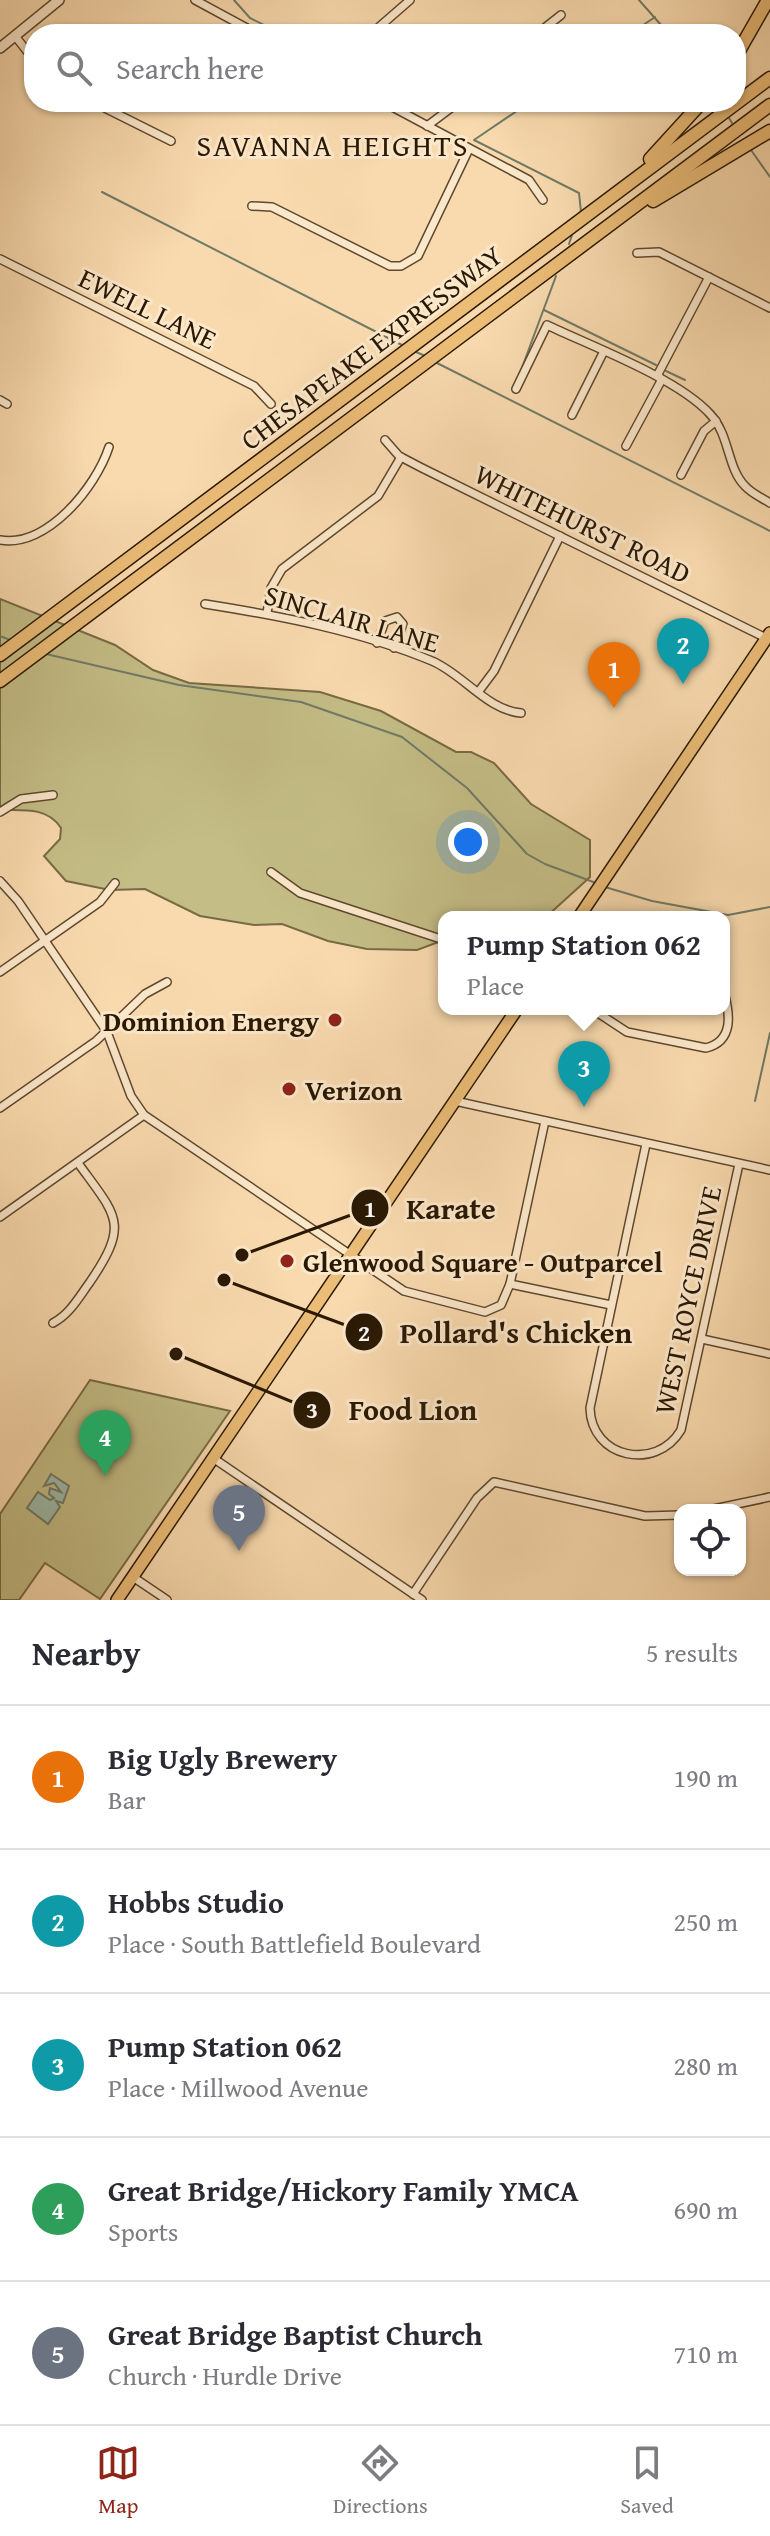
<!DOCTYPE html>
<meta charset="utf-8">
<style>
body{margin:0;font-family:"Gentium Book Plus",serif;background:#f7f7f7;color:#2b2b33}
.controls{position:absolute;right:24px;bottom:24px;display:grid;overflow:hidden;border-radius:16px;box-shadow:0 2px 6px #0004}
.controls button{width:72px;height:72px;display:grid;place-items:center;padding:0;border:0;border-bottom:2px solid #e1e1e2;background:#fff;color:#2b2b33;font:40px sans-serif}
.you{position:absolute;left:468px;top:842px;width:28px;height:28px;margin:-20px;border:6px solid #fff;border-radius:50%;background:#1a73e8;box-shadow:0 0 0 12px #1a73e833}
.badge{display:grid;place-items:center;width:52px;height:52px;border-radius:50%;background:#8f2418;color:#fff;font-size:26px;font-weight:700}
.pin{position:absolute;translate:-50% -66px;filter:drop-shadow(0 2px 4px #0008)}
.pin::after{content:'';position:absolute;top:42px;width:28px;height:24px;background:inherit;clip-path:polygon(0 0,100% 0,50% 100%)}
.popup{position:absolute;left:438px;top:911px;width:292px;height:104px;box-sizing:border-box;display:grid;place-content:center;border-radius:16px;background:#fff;filter:drop-shadow(0 2px 6px #0005);font-size:26px;white-space:nowrap;color:#7c7c81}
.popup b{font-size:30px;color:#2b2b33}
.popup::after{content:'';position:absolute;left:50%;top:100%;margin-left:-16px;border:16px solid transparent;border-top-color:#fff}
.list{margin:0;padding:0;list-style:none}
h2{display:flex;justify-content:space-between;align-items:center;height:104px;margin:0;padding:0 32px;font-size:34px}
h2 small{font-size:26px;font-weight:400;color:#7c7c81}
.list li{display:grid;grid-template-columns:52px 1fr auto;gap:24px;align-items:center;box-sizing:border-box;height:144px;padding:0 32px;border-top:2px solid #e1e1e2}
.list b{display:block;font-size:30px;white-space:nowrap}
.list p{margin:0;font-size:26px;white-space:nowrap;color:#7c7c81}
.list em{font-size:26px;font-style:normal;color:#7c7c81}
.icon{flex:none;width:44px;height:44px;fill:none;stroke:currentColor;stroke-width:2;stroke-linecap:round;stroke-linejoin:round}
.map{position:relative;flex:none;width:770px;height:1600px;overflow:hidden}
.search{position:absolute;background:#fff;box-shadow:0 2px 6px #0004;left:24px;right:24px;top:24px;height:88px;display:flex;align-items:center;gap:20px;box-sizing:border-box;padding:0 28px;border-radius:32px;color:#7c7c81;font-size:30px}
.sheet{height:824px;background:#fff}
nav{display:flex;justify-content:space-around;align-items:center;box-sizing:border-box;height:112px;border-top:2px solid #e1e1e2;background:#fff;font-size:22px;color:#7c7c81}
nav a{display:grid;justify-items:center;gap:4px}
nav .on{color:#8f2418}
.map>svg:first-child{display:block}
.green{fill:#c4bd86;stroke:#776a44;stroke-width:2}
.water{fill:#9ebba9;stroke:#707a67;stroke-width:2}
.lines{fill:none;stroke-linecap:round;stroke-linejoin:round}
.stream{stroke:#707a67;stroke-width:2}
.minor-casing{stroke:#5e482e;stroke-width:10}
.tertiary-casing{stroke:#5e482e;stroke-width:12}
.primary-casing{stroke:#2a1803;stroke-width:14}
.motorway-casing{stroke:#2a1803;stroke-width:15}
.minor{stroke:#fbe7ca;stroke-width:7}
.tertiary{stroke:#fbe7ca;stroke-width:9}
.primary{stroke:#ecbd77;stroke-width:11}
.motorway{stroke:#ecbd77;stroke-width:12}
.poi-dot{fill:#8f2418;stroke:#fbe7ca;stroke-width:3}
.labels{text-anchor:middle;dominant-baseline:central;stroke-width:6;stroke-linejoin:round;paint-order:stroke}
.street-label{font-size:28px;fill:#2a1803;stroke:#fbe7ca}
.poi-label{font-size:28px;font-weight:bold;fill:#2a1803;stroke:#fbe7ca;text-anchor:start}
.neighbourhood-label{font-size:30px;letter-spacing:2px;fill:#2a1803;stroke:#fbe7ca}
.leader{fill:none;stroke:#2a1803;stroke-width:3}
.callout-dot{fill:#2a1803;stroke:#fbe7ca;stroke-width:3}
.mark-label{font-size:24px;text-anchor:middle;font-weight:bold;fill:#fff}
.callout-label{font-size:30px;text-anchor:middle;font-weight:bold;fill:#2a1803;stroke:#fbe7ca;stroke-width:6;stroke-linejoin:round;paint-order:stroke}
</style>
<div class="map">
<svg width="770" height="1600" viewBox="0 0 770 1600">
<rect width="100%" height="100%" fill="#f9daae"/>
<filter id="stains"><feTurbulence type="fractalNoise" baseFrequency=".0025" numOctaves="4"/><feColorMatrix values="0 0 0 0 .2 0 0 0 0 .09 0 0 0 0 .02 0 0 0 .5 -.17"/></filter>
<radialGradient id="worn" r=".72"><stop offset=".6" stop-color="#630" stop-opacity="0"/><stop offset="1" stop-color="#630" stop-opacity=".3"/></radialGradient>
<g class="green">
<path d="M 0,599 L 115,645 L 153,670 L 189,683 L 320,692 L 381,711 L 456,752 L 471,752 L 494,763 L 531,804 L 590,840 L 590,877 L 546,917 L 444,917 L 444,940 L 417,950 L 367,949 L 328,941 L 282,924 L 254,925 L 200,916 L 145,889 L 110,890 L 66,881 L 44,856 L 60,839 L 61,828 C 48,807 23,810 0,810 Z"/>
<polygon points="90,1380 230,1411 100,1599 45,1563 19,1600 0,1600 0,1514"/>
</g>
<polygon class="water" points="51,1474 69,1486 63,1503 56,1501 60,1507 48,1524 27,1508 38,1492 50,1500 54,1498 49,1494 50,1488 61,1492 54,1483 44,1486"/>
<g class="lines">
<g class="stream">
<polyline points="234,0 250,18 282,34"/>
<polyline points="639,0 669,34"/>
<polyline points="630,34 655,17"/>
<polyline points="530,102 474,140 579,193 581,212"/>
<polyline points="717,102 720,106"/>
<polyline points="729,118 732,123"/>
<polyline points="751,150 770,177"/>
<polyline points="102,192 402,345"/>
<polyline points="569,244 572,235"/>
<polyline points="544,310 656,365"/>
<polyline points="416,352 423,355"/>
<polyline points="437,363 770,531"/>
<polyline points="666,371 685,380"/>
<polyline points="520,373 556,276"/>
<polyline points="0,636 10,640"/>
<polyline points="46,654 179,685 301,702 402,737 467,788 527,854 545,864 596,883"/>
<polyline points="605,887 652,901 728,915 770,907"/>
<polyline points="755,1101 770,1033"/>
</g>
<g class="minor-casing">
<g id="minor">
<polyline points="195,0 258,34"/>
<polyline points="379,27 410,0"/>
<polyline points="537,34 561,15"/>
<polyline points="15,36 34,60"/>
<polyline points="93,102 171,141"/>
<polyline points="383,102 529,180 543,200"/>
<polyline points="427,126 459,102"/>
<polyline points="252,206 272,207 390,266 401,266 418,256 469,149"/>
<polyline points="637,253 659,252 770,308"/>
<polyline points="0,259 254,386 271,404"/>
<path d="M 516,389 L 547,325 C 593,347 677,378 710,414 C 730,435 727,468 745,486 C 751,493 762,498 770,503"/>
<polyline points="0,400 7,404"/>
<polyline points="572,415 603,353"/>
<polyline points="385,440 399,456 422,468 766,638"/>
<polyline points="626,446 661,381 658,374 709,277"/>
<polyline points="681,475 704,431 716,421"/>
<path d="M 0,540 C 47,548 96,487 109,447"/>
<path d="M 205,604 C 281,616 360,631 432,661 C 463,674 487,710 521,713"/>
<polyline points="267,613 271,588 282,569 378,496 401,457"/>
<polyline points="377,643 385,621 397,617 403,624 394,648"/>
<polyline points="479,691 494,671 560,536"/>
<polyline points="0,812 21,799 53,795"/>
<polyline points="271,872 300,893 444,940"/>
<polyline points="0,881 18,901 107,1032 131,1096 144,1115 404,1291 485,1312 501,1305 510,1284 545,1121"/>
<polyline points="0,972 100,902 115,883"/>
<path d="M 592,1009 L 627,1032 L 706,1048 C 734,1041 730,1014 724,992"/>
<polyline points="455,1101 770,1170"/>
<polyline points="0,1108 96,1041 145,994 167,982"/>
<path d="M 646,1144 L 590,1408 C 591,1458 656,1472 681,1430 L 739,1164"/>
<polyline points="0,1217 144,1115"/>
<polyline points="510,1284 611,1305"/>
<path d="M 53,1323 C 70,1314 79,1297 90,1282 C 130,1223 117,1217 78,1163"/>
<polyline points="702,1339 770,1354"/>
<polyline points="213,1458 422,1600"/>
<polyline points="709,1510 770,1497"/>
<polyline points="133,1577 167,1600"/>
<polyline points="413,1594 477,1498 494,1482 645,1516 680,1515"/>
</g>
</g>
<g class="tertiary-casing">
<polyline id="tertiary" points="0,48 59,0"/>
</g>
<g class="primary-casing">
<g id="primary">
<polyline points="579,917 770,633"/>
<polyline points="117,1600 517,1009"/>
</g>
</g>
<g class="motorway-casing">
<g id="motorway">
<polyline points="736,56 768,0"/>
<polyline points="650,159 702,102"/>
<polyline points="653,201 770,131"/>
<polyline points="0,655 770,78"/>
<polyline points="0,681 770,105"/>
</g>
</g>
<use href="#minor" class="minor"/>
<use href="#tertiary" class="tertiary"/>
<use href="#primary" class="primary"/>
<use href="#motorway" class="motorway"/>
</g>
<g class="poi-dot">
<circle cx="335" cy="1020" r="8"/>
<circle cx="289" cy="1089" r="8"/>
<circle cx="287" cy="1261" r="8"/>
</g>
<g class="labels">
<g class="street-label">
<text transform="translate(148 308) rotate(26)">EWELL LANE</text>
<text transform="translate(371 347) rotate(-37)">CHESAPEAKE EXPRESSWAY</text>
<text transform="translate(583 523) rotate(26)">WHITEHURST ROAD</text>
<text transform="translate(352 618) rotate(16)">SINCLAIR LANE</text>
<text transform="translate(687 1300) rotate(-78)">WEST ROYCE DRIVE</text>
</g>
<g class="poi-label">
<text x="319" y="1020" text-anchor="end">Dominion Energy</text>
<text x="305" y="1089">Verizon</text>
<text x="303" y="1261">Glenwood Square - Outparcel</text>
</g>
<g class="neighbourhood-label">
<text x="333" y="145">SAVANNA HEIGHTS</text>
</g>
</g>
<path class="leader" d="M242 1255L370 1208M224 1280L364 1332M176 1354L312 1410"/>
<g class="callout-dot">
<circle cx="242" cy="1255" r="8"/>
<circle cx="224" cy="1280" r="8"/>
<circle cx="176" cy="1354" r="8"/>
<circle cx="370" cy="1208" r="20"/>
<circle cx="364" cy="1332" r="20"/>
<circle cx="312" cy="1410" r="20"/>
</g>
<g class="mark-label">
<text x="370" y="1217">1</text>
<text x="364" y="1341">2</text>
<text x="312" y="1418">3</text>
</g>
<g class="callout-label">
<text x="451" y="1219">Karate</text>
<text x="516" y="1343">Pollard's Chicken</text>
<text x="413" y="1420">Food Lion</text>
</g>
<rect width="100%" height="100%" filter="url(#stains)"/>
<rect width="100%" height="100%" fill="url(#worn)"/>
</svg>
<div class="controls">
<button><svg class="icon" aria-label="locate" viewBox="0 0 24 24"><circle cx="12" cy="12" r="6"/><path d="M12 2v4M12 18v4M2 12h4M18 12h4"/></svg></button>
</div>
<div class="you"></div>
<div class="pin badge" style="left:614px;top:708px;background:#e8710a">1</div>
<div class="pin badge" style="left:683px;top:684px;background:#0f9aa8">2</div>
<div class="pin badge" style="left:584px;top:1107px;background:#0f9aa8">3</div>
<div class="popup"><b>Pump Station 062</b>Place</div>
<div class="pin badge" style="left:105px;top:1476px;background:#2e9e5b">4</div>
<div class="pin badge" style="left:239px;top:1551px;background:#6b7280">5</div>
<div class="search"><svg class="icon" aria-label="search" viewBox="0 0 24 24"><circle cx="10" cy="10" r="6"/><path d="M15 15l6 6"/></svg>Search here</div>
</div>
<section class="sheet">
<h2>Nearby<small>5 results</small></h2>
<ul class="list">
<li><span class="badge" style="background:#e8710a">1</span><div><b>Big Ugly Brewery</b><p>Bar</p></div><em>190 m</em></li>
<li><span class="badge" style="background:#0f9aa8">2</span><div><b>Hobbs Studio</b><p>Place · South Battlefield Boulevard</p></div><em>250 m</em></li>
<li><span class="badge" style="background:#0f9aa8">3</span><div><b>Pump Station 062</b><p>Place · Millwood Avenue</p></div><em>280 m</em></li>
<li><span class="badge" style="background:#2e9e5b">4</span><div><b>Great Bridge/Hickory Family YMCA</b><p>Sports</p></div><em>690 m</em></li>
<li><span class="badge" style="background:#6b7280">5</span><div><b>Great Bridge Baptist Church</b><p>Church · Hurdle Drive</p></div><em>710 m</em></li>
</ul>
</section>
<nav>
<a class="on"><svg class="icon" aria-label="map" viewBox="0 0 24 24"><path d="M3 6l6-2 6 2 6-2v14l-6 2-6-2-6 2zM9 4v14M15 6v14"/></svg>Map</a>
<a><svg class="icon" aria-label="directions" viewBox="0 0 24 24"><path d="M12 3l9 9-9 9-9-9zM9 14v-3h6M13 9l2 2-2 2"/></svg>Directions</a>
<a><svg class="icon" aria-label="saved" viewBox="0 0 24 24"><path d="M7 4h10v16l-5-4-5 4z"/></svg>Saved</a>
</nav>
